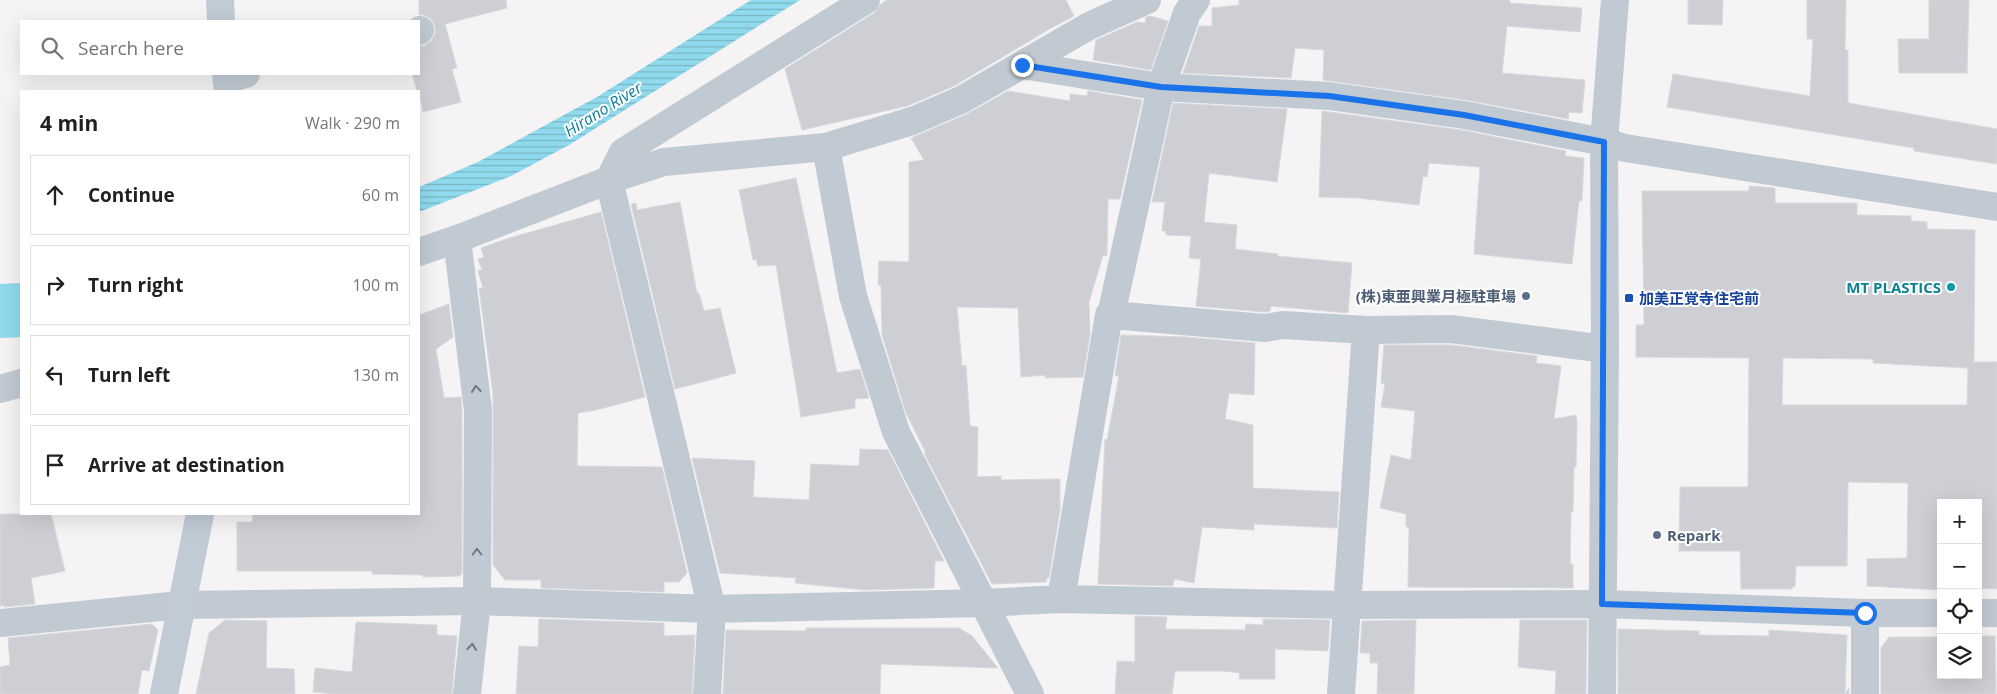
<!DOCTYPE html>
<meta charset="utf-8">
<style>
body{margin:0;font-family:"Open Sans","Noto Sans JP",sans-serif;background:#f6f6f6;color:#202124}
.controls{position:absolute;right:15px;bottom:15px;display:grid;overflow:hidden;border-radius:0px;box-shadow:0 5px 20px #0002}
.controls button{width:45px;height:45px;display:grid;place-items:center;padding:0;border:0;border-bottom:1px solid #e0e0e0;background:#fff;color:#202124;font:25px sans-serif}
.stop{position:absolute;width:15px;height:15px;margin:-11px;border:4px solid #1a73e8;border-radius:50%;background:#fff}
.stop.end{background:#1a73e8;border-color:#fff;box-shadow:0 1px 5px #0008}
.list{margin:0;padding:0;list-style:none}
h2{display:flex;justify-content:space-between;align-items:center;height:65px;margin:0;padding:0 20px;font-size:21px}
h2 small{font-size:16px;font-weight:400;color:#757577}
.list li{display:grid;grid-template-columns:32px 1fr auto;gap:15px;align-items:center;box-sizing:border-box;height:80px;margin:0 10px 10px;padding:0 10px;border:1px solid #e0e0e0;border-radius:0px}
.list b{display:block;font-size:19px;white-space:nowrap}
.list em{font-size:16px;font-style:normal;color:#757577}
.icon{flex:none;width:28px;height:28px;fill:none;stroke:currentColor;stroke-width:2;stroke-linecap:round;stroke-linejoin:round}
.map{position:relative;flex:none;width:1997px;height:694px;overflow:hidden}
.search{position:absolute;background:#fff;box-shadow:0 5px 20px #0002;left:20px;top:20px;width:400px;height:55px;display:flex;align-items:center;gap:12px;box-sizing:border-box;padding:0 18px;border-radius:0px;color:#757577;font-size:19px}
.panel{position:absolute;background:#fff;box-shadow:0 5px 20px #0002;left:20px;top:90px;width:400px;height:425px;border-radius:0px}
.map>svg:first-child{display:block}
.water{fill:url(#water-rules)}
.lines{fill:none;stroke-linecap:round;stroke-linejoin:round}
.river{stroke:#90daee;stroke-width:54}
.building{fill:#cdcfd5;stroke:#d7d9de;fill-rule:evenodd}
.street{stroke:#c1cad2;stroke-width:28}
.secondary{stroke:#c1cbd6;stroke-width:28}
.oneway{stroke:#6e7983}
.route{stroke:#1a73e8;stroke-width:6}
.culture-dot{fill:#0f9aa8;stroke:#fff;stroke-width:2}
.service-dot{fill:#5c6f8a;stroke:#fff;stroke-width:2}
.transit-dot{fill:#1a4fb4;stroke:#fff;stroke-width:2}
.labels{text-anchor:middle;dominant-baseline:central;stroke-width:4;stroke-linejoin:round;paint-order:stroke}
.culture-label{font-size:15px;font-weight:bold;fill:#0d838f;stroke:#fff;text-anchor:end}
.service-label{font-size:15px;font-weight:bold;fill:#4e5e75;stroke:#fff;text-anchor:end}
.transit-label{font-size:15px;font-weight:bold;fill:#164399;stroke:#fff;text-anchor:start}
.water-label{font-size:16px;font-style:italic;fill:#0c7c9b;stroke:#fff}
</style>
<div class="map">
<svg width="1997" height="694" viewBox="0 0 1997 694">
<defs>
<pattern id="water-rules" width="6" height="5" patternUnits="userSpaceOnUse" patternTransform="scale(1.25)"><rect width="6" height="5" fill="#90daee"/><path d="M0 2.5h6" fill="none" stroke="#78b4c4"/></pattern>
</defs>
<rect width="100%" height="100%" fill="#f5f3f3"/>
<polygon class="water" points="751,0 800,0 569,145 511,176 419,212 419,187 478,162 597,97"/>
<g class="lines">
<polyline class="river" points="0,311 21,310"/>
</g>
<g class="building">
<polygon points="419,0 506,0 507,8 445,24 457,68 452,69 461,102 423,112 419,91 417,91 412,74 419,74 419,46 424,46 431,41 435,34 435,26 431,19 424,15 419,15"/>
<polygon points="887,0 1066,0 1074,16 1053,27 954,86 907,106 802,130 785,69 874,13 881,4"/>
<polygon points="1239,0 1510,0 1510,3 1582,8 1580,32 1507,26 1502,73 1585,80 1582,113 1569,112 1568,119 1466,100 1323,80 1324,50 1295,48 1291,78 1183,73 1199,26 1212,26 1212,8 1239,5"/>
<polygon points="1688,0 1723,0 1722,25 1688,24"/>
<polygon points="1807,0 1846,0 1845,50 1848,50 1848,103 1997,129 1997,164 1914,151 1914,148 1667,107 1673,74 1810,96 1813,39 1807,39"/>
<polygon points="1929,0 1969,0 1967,73 1899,73 1898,39 1929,39"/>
<polygon points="1150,16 1168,21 1151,70 1093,60 1096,40 1137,22 1145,23 1146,17"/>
<polygon points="1008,91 1070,101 1070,94 1087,96 1088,91 1142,100 1120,199 1108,199 1107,256 1103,255 1089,302 1090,335 1083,377 1045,378 1045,375 1021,377 1018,308 957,307 962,366 966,365 970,426 978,427 977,477 1001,476 1001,480 1060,479 1060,510 1049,578 1047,578 1046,582 992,584 924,453 926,453 906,413 882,335 881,285 878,285 879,261 909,262 909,162 924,160 911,138 967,114"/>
<polygon points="1173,103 1287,109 1277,182 1209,173 1204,222 1237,225 1235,249 1278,254 1278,256 1352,263 1348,313 1271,306 1270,311 1264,312 1196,306 1201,259 1189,258 1191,236 1166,235 1166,231 1162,231 1165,202 1152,202"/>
<polygon points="1322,111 1461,130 1566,151 1565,156 1584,158 1582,201 1579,201 1572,264 1474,254 1480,167 1429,163 1427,177 1423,176 1419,205 1358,198 1319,197"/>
<polygon points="796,178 837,373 860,369 869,398 855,399 855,408 801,417 776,265 758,266 756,259 753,260 739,190"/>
<path d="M 1749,186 L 1775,188 L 1775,203 L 1857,203 L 1857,215 L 1911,216 L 1911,221 L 1927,222 L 1927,229 L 1975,230 L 1974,362 L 1997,362 L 1997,589 L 1978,588 L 1978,503 L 1941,503 L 1941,590 L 1867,586 L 1867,559 L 1907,558 L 1908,483 L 1848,482 L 1847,566 L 1796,566 L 1795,587 L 1792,587 L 1792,589 L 1741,589 L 1740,551 L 1679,551 L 1680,487 L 1748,487 L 1749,358 L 1636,357 L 1636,325 L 1644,325 L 1642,191 L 1749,191 ZM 1783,358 L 1873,359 L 1873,363 L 1968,368 L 1967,405 L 1782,405 Z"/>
<polygon points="680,202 697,293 699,293 704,311 720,308 736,373 675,389 631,204 636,203 637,210"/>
<polygon points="601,212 645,397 596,410 578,413 577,466 662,467 687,573 679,582 664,582 664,592 541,588 541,580 505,580 493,565 493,394 479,288 483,288 478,271 482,270 478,259 484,257 481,248 506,239"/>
<polygon points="449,304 453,337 436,349 444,398 461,397 462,411 462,574 459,576 423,577 423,575 372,574 372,571 237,571 237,522 252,522 253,514 419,514 419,315"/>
<polygon points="1121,335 1185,337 1255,343 1254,395 1229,393 1225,419 1253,425 1253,488 1339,492 1337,528 1254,524 1254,530 1202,527 1194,583 1174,579 1173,586 1098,584 1105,439 1107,440 1119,376 1115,376"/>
<polygon points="1384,345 1452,345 1537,356 1536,363 1561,366 1554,419 1576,415 1577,423 1576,467 1574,467 1573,512 1571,512 1570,564 1573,564 1573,588 1408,587 1409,527 1406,527 1406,514 1380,508 1391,455 1411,460 1415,411 1381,407 1385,384 1381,383"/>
<polygon points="860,449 888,450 944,561 935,561 934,588 865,590 795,583 796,578 720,573 692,458 755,461 753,497 809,500 811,464 859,466"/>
<polygon points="0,514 51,514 65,571 31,578 35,604 4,607 4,605 0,606"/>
<polygon points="1135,616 1167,617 1165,629 1245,630 1246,624 1263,625 1263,619 1330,620 1328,651 1275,649 1275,679 1239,679 1240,673 1223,671 1175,671 1172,694 1115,694 1117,661 1135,662"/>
<polygon points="539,619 664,623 664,636 695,635 692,694 516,694 519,646 538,647"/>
<polygon points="225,620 267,621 266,668 294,669 295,694 196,694 209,633"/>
<polygon points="1416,620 1414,694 1377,694 1378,663 1370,663 1370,653 1360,653 1362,621"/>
<polygon points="1520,620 1587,620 1586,694 1555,694 1556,671 1518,667"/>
<polygon points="356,622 437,625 437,635 457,636 452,694 336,694 313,692 315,668 352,672"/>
<polygon points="152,624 158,630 149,671 142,670 138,694 0,694 0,667 10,665 8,638"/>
<polygon points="806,628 959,628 972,636 998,668 881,664 880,694 723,694 726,630 806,631"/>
<polygon points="1618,629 1699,631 1699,635 1769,636 1769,630 1847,635 1845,694 1849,688 1849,694 1618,694"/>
<polygon points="1978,636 1995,636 1996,694 1881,694 1881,648 1889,637 1941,637 1941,675 1978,675"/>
</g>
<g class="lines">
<g class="street">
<polyline points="419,31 420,30"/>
<polyline points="1022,65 1161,87 1329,96 1464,115 1604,142 1625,148 1997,207"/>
<polyline points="227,79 246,74"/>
<polyline points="826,147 853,296 896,432 1030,694"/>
<polyline points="457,239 478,410 477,601 467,694"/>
<polyline points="419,252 457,239 609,180 664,162 826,147 912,121 961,100 1089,26 1147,0"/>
<polyline points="1111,315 1265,328 1283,325 1366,330 1451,329 1605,349"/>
<polyline points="0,389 21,383"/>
<polyline points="1061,599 1109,315 1111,315 1161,87 1187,13 1196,0"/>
<polyline points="1978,613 1997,613"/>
<polyline points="0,623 180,605 477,601 712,609 983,603 1061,599 1347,605 1602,604 1865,613 1941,613"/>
<polyline points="707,694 712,609 609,180 623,152 866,0"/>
<polyline points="1341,694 1366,330"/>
<polyline points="1602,694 1605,349 1604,142 1615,0"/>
<polyline points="1865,694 1865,613"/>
</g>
<g class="secondary">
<polyline points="220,0 221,21"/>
<polyline points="226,74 228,91"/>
<polyline points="164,694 200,514"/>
</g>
</g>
<defs><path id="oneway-chevron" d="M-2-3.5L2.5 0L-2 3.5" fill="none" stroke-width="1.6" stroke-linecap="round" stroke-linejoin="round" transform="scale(1.25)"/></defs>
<g class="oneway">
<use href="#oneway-chevron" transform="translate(476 389) rotate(-97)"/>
<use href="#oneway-chevron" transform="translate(477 552) rotate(-90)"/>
<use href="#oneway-chevron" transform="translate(472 647) rotate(-84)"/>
</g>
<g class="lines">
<polyline class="route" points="1022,65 1161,87 1329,96 1464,115 1604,142 1602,604 1865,613"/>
</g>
<circle class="culture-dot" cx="1951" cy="287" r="5"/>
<g class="service-dot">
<circle cx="1526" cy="296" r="5"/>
<circle cx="1657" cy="535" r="5"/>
</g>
<rect class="transit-dot" x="1624" y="293" width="10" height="10" rx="2.5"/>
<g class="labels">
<g class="culture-label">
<text x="1941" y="287">MT PLASTICS</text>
</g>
<g class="service-label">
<text x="1516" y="296">(株)東亜興業月極駐車場</text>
<text x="1667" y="535" text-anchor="start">Repark</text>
</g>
<g class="transit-label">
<text x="1639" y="298">加美正覚寺住宅前</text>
</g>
<g class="water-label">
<text transform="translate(603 109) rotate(-32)">Hirano River</text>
</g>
</g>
</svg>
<div class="controls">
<button>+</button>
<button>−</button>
<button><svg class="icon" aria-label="locate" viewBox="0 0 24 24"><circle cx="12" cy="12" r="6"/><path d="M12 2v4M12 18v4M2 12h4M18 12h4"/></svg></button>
<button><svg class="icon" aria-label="layers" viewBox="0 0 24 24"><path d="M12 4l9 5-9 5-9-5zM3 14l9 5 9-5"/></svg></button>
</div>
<div class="stop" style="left:1865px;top:613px"></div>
<div class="stop end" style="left:1022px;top:65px"></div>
<div class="search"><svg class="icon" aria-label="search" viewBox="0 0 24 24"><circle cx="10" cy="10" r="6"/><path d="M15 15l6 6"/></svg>Search here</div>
<section class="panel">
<h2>4 min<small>Walk · 290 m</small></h2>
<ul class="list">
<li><svg class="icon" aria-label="ahead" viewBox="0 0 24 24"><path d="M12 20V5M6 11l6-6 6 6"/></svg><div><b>Continue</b></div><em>60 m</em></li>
<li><svg class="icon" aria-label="right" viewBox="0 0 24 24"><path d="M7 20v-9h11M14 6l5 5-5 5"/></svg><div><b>Turn right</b></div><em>100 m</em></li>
<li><svg class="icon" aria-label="left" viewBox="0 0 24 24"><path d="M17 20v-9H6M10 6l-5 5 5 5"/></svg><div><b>Turn left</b></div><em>130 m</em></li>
<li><svg class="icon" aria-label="arrive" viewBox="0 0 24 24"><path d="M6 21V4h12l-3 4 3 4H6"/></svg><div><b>Arrive at destination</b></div></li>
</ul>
</section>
</div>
